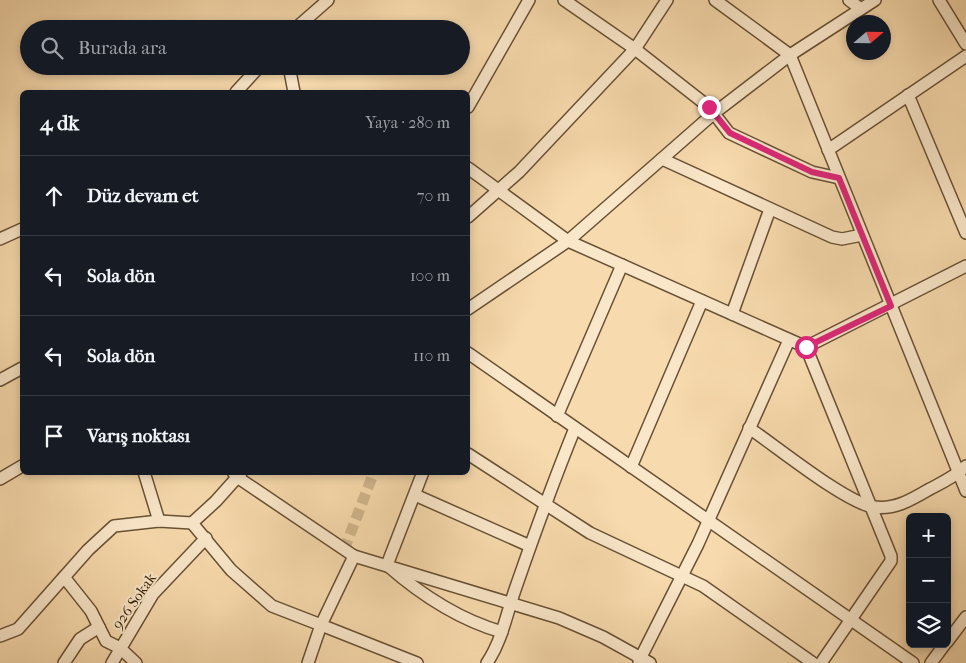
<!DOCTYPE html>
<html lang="tr">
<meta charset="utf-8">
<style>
body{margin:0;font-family:"IM FELL French Canon",serif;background:#20242c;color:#f1f3f6}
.controls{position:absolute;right:15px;bottom:15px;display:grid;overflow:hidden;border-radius:8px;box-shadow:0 2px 8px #0003}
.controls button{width:45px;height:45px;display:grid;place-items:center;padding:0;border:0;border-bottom:1px solid #363941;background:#171b24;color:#f1f3f6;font:25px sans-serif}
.compass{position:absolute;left:846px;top:15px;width:45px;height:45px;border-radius:50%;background:#171b24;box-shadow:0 2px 8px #0003;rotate:70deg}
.stop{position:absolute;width:15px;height:15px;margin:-11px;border:4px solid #db2777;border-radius:50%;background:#fff}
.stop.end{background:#db2777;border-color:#fff;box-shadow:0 1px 5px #0008}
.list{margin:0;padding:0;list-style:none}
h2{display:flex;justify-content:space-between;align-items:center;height:65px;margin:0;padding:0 20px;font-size:21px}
h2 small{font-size:16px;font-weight:400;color:#9ea1a6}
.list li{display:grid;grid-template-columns:32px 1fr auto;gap:15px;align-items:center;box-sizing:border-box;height:80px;padding:0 20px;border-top:1px solid #363941}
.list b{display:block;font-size:19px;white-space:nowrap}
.list em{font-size:16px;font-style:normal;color:#9ea1a6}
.icon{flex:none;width:28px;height:28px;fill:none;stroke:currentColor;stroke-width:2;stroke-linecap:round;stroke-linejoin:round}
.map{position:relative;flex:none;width:966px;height:663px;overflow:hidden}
.search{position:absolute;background:#171b24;box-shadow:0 2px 8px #0003;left:20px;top:20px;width:450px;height:55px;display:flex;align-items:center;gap:12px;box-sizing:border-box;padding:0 18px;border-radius:28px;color:#9ea1a6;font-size:19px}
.panel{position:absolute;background:#171b24;box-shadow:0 2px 8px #0003;left:20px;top:90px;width:450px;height:385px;border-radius:8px}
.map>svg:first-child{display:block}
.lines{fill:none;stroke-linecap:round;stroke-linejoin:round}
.minor-tunnel{stroke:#d1b58d;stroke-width:11;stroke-dasharray:11 5.5;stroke-linecap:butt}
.minor-casing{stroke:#685134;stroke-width:14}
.minor{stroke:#fae7ca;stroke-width:11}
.route{stroke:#db2777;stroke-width:6}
.labels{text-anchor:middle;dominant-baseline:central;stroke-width:4;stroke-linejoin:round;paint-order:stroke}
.street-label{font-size:15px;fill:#38230c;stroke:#fae7ca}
</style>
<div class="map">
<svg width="966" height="663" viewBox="0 0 966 663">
<rect width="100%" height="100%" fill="#f7daad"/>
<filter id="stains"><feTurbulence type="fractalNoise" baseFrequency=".004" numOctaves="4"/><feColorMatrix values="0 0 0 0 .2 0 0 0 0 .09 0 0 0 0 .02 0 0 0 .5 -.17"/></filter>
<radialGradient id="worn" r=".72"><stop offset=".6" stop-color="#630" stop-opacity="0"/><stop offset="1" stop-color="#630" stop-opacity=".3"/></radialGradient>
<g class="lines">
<polyline class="minor-tunnel" points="344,550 374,472"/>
<g class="minor-casing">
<g id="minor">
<polyline points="564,0 635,49 709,107 729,133 812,172 839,178"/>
<polyline points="715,0 790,55 966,491"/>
<polyline points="849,0 861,9"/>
<polyline points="939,0 966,44"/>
<polyline points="295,29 328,0"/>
<polyline points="289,66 294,92"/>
<polyline points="236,92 260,66"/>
<polyline points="908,95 966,233"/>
<polyline points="468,107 529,0"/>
<polyline points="828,150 966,56"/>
<polyline points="662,159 832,237 842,239 862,235"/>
<polyline points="468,168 568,241 806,347 891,556 891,561 821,663"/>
<polyline points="468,217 519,172 635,49 667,0"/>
<polyline points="0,239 22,229"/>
<polyline points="468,309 568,241 713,114 790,55 875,0"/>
<polyline points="732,314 770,209"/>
<polyline points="806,347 966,266"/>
<polyline points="468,353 913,663"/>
<polyline points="0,380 22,368"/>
<polyline points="557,416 622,265"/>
<path d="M 749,428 C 776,446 847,504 874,507 C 894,510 911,500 928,490 C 941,483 955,477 966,466"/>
<polyline points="468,454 590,533 703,586 813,663"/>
<polyline points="631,467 702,301"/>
<polyline points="144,472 159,521"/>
<polyline points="233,472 237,477 354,556 559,618 603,637 650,663"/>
<path d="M 423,472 L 387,565 C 420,594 460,620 502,632"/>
<polyline points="0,479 22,466"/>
<polyline points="415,495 530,546"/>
<polyline points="192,523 231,570 272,606 321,625 308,663"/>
<polyline points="354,556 321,625 417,663"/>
<polyline points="64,577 91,611 106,641 120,648 136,663"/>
<polyline points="0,636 18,629 88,550 114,526 159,521 192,523 216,501 241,473"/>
<polyline points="947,642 966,617"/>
<polyline points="639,661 698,544 789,340"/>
<polyline points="64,663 80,639 99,627"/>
<polyline points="112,663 153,594 206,538"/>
<path d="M 487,663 C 503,639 507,611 517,584 C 535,532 554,480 575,428"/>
<polyline points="931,663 945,644"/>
</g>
</g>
<use href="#minor" class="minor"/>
</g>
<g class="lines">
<polyline class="route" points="709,107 730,133 812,172 839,178 891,306 806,347"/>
</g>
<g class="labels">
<g class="street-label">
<text transform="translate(134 601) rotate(-55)">926 Sokak</text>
</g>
</g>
<rect width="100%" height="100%" filter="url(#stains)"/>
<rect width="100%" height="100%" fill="url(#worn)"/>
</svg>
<div class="controls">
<button>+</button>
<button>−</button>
<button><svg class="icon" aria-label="layers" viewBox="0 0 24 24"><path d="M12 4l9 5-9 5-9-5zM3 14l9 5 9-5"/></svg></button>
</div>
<svg class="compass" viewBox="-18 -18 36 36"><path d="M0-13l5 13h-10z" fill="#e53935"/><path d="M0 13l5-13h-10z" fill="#9ea1a6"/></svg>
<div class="stop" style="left:806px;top:347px"></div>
<div class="stop end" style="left:709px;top:107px"></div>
<div class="search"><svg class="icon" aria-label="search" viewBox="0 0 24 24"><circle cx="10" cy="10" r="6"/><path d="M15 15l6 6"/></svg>Burada ara</div>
<section class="panel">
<h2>4 dk<small>Yaya · 280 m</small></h2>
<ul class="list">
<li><svg class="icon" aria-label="ahead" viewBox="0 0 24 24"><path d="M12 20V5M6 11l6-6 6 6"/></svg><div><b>Düz devam et</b></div><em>70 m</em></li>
<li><svg class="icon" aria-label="left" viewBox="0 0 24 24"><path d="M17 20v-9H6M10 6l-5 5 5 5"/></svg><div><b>Sola dön</b></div><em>100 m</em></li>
<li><svg class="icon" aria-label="left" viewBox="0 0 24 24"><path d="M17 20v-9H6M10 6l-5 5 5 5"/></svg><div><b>Sola dön</b></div><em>110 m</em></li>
<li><svg class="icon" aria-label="arrive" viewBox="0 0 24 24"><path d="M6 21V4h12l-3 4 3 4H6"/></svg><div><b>Varış noktası</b></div></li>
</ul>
</section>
</div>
